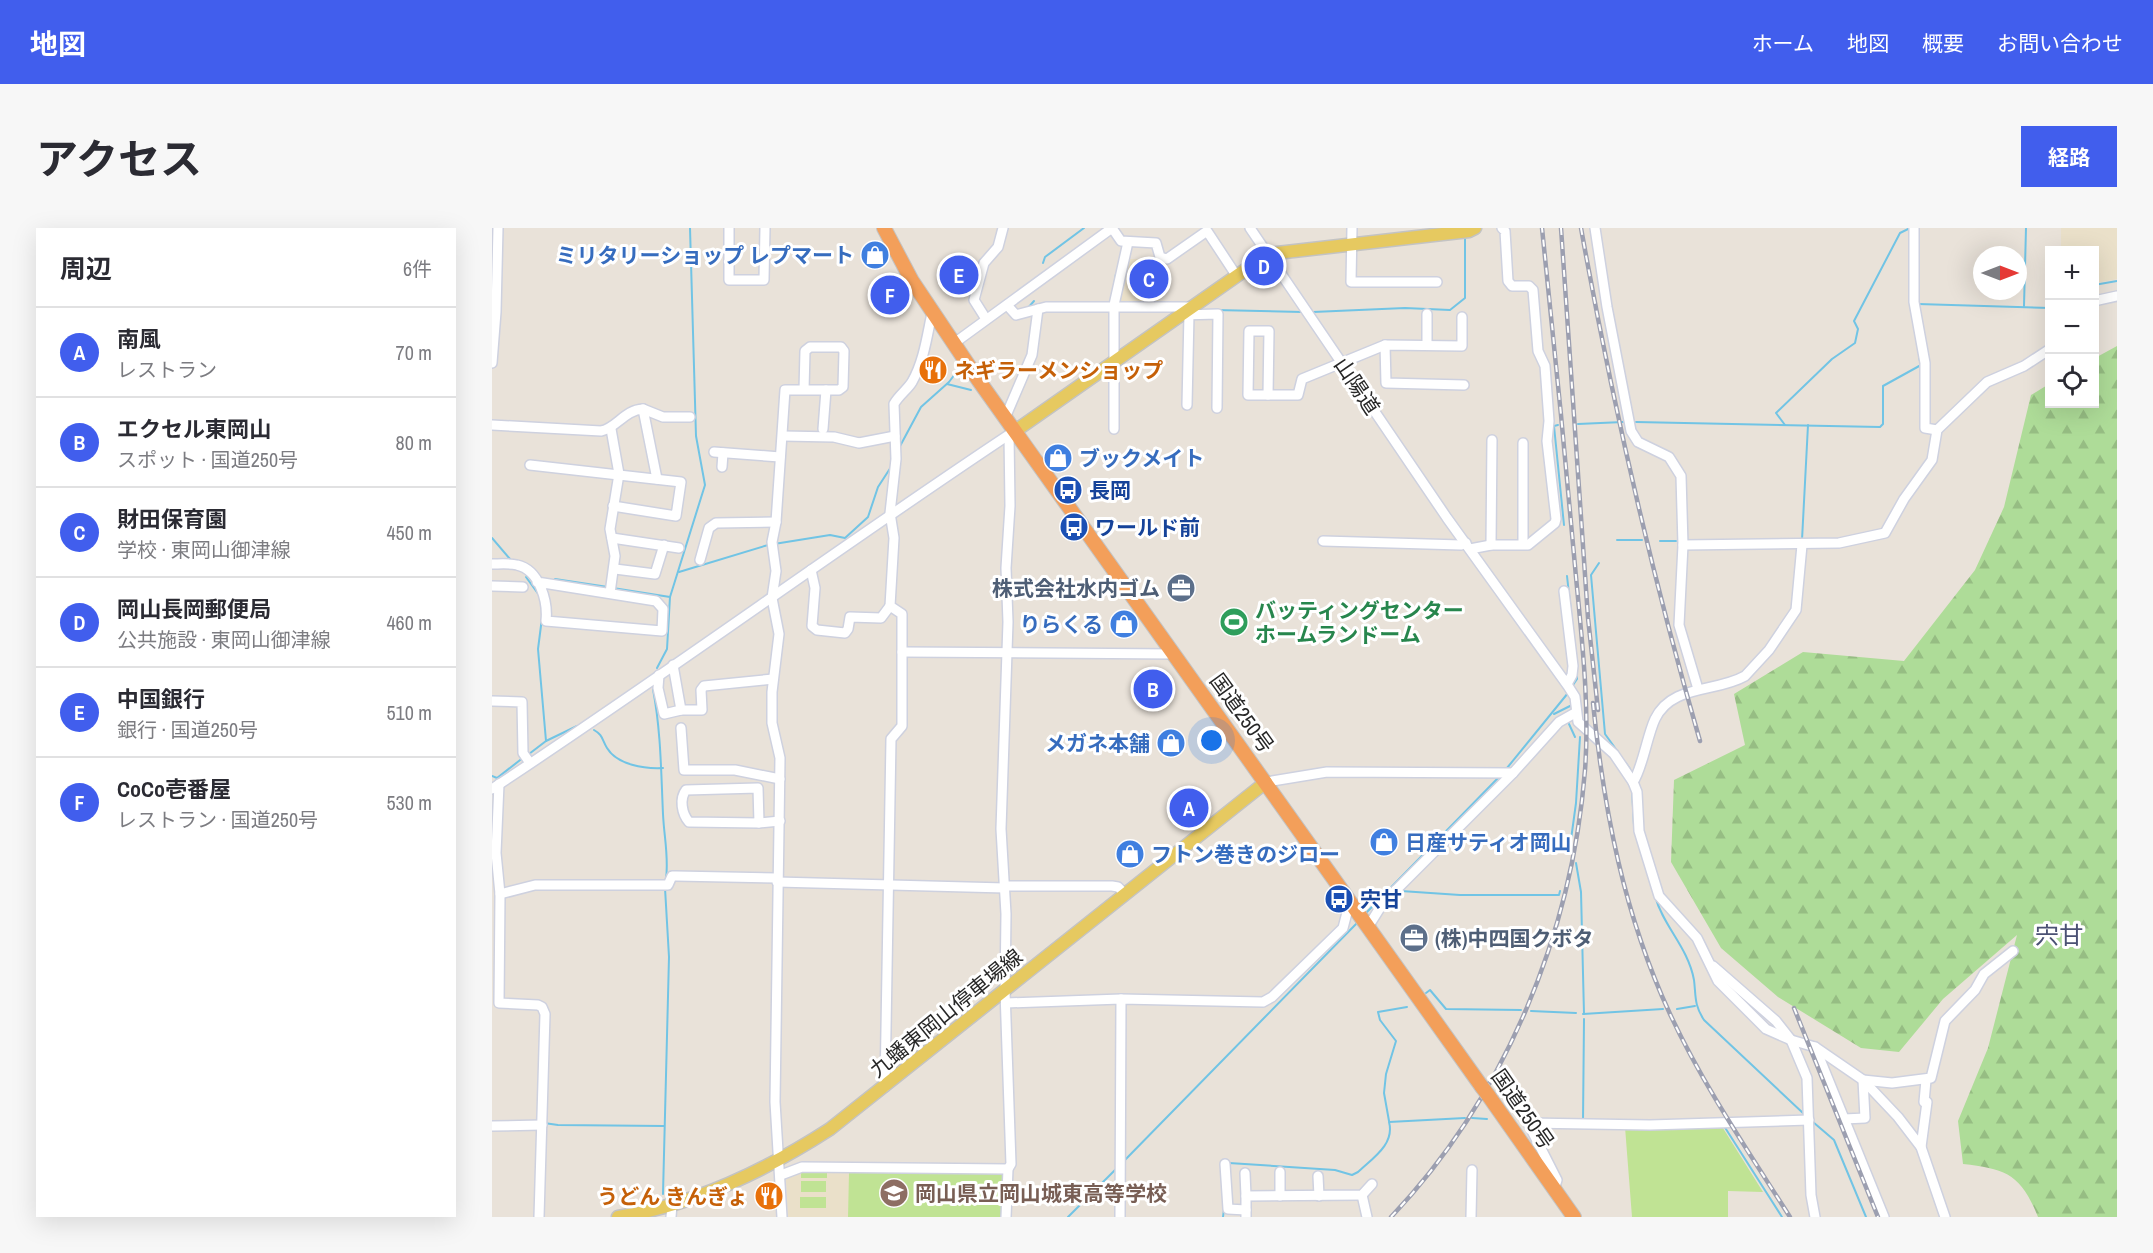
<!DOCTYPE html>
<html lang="ja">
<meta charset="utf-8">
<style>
body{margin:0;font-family:"Archivo Narrow","Noto Sans JP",sans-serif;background:#f7f7f7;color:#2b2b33}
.controls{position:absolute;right:18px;top:18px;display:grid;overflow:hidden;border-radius:0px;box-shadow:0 6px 24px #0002}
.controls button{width:54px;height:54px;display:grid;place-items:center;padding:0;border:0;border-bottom:2px solid #e1e1e2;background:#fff;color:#2b2b33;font:30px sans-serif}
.compass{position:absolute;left:1481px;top:18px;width:54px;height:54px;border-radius:50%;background:#fff;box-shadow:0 6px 24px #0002;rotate:90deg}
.you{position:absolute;left:720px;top:513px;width:21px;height:21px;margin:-15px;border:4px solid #fff;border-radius:50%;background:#1a73e8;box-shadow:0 0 0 9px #1a73e833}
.badge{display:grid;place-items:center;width:39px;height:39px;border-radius:50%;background:#415eed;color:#fff;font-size:20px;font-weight:700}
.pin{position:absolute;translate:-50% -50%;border:3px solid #fff;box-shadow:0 2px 6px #0006}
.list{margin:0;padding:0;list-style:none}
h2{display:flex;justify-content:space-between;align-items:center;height:78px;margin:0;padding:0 24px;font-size:26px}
h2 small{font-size:20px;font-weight:400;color:#7c7c81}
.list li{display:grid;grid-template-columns:39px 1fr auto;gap:18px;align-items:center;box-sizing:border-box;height:90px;padding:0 24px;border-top:2px solid #e1e1e2}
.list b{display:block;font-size:22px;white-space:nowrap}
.list p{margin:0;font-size:20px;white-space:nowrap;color:#7c7c81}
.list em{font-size:20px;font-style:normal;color:#7c7c81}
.icon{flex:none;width:33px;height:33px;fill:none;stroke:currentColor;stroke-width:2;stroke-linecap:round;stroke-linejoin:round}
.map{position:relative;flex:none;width:1625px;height:989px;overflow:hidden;border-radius:0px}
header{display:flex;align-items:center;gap:36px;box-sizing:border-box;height:84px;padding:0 30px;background:#415eed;color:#fff}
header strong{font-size:28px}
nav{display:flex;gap:33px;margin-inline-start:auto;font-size:21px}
.intro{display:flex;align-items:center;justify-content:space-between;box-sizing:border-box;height:144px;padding:0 36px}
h1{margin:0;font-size:42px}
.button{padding:15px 27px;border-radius:0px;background:#415eed;color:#fff;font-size:21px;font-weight:700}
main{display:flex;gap:36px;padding:0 36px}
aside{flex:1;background:#fff;border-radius:0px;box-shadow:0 6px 24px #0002}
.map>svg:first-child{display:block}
.education{fill:#eae0c9}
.forest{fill:url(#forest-firs)}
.pitch{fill:#c0e394}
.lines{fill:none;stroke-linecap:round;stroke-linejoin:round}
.stream{stroke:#71c4e5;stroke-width:2}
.minor-casing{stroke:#ced1df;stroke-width:12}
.major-casing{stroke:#c3c3c3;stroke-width:15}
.highway-casing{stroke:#c3c3c3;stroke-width:16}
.minor{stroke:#fff;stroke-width:9}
.major{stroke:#e6c960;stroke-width:12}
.highway{stroke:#f39f5a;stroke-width:14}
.rail-casing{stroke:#9c9fb0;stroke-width:4.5}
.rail{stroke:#fff;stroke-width:2;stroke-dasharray:7;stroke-linecap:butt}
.highway-bridge-casing{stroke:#c3c3c3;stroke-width:16;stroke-linecap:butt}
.highway-bridge{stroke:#f39f5a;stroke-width:14}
.labels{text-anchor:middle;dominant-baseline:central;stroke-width:6;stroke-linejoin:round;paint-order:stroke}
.shop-label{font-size:21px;font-weight:bold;fill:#366cbe;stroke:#fff;text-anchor:end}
.food-label{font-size:21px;font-weight:bold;fill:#c56008;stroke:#fff;text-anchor:start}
.street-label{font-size:21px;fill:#272727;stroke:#fff}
.transit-label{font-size:21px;font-weight:bold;fill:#164399;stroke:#fff;text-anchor:start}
.service-label{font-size:21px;font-weight:bold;fill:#4e5e75;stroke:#fff;text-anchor:end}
.leisure-label{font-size:21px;font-weight:bold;fill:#27864d;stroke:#fff;text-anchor:start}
.education-label{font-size:21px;font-weight:bold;fill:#785e54;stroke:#fff;text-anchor:start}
.quarter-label{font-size:24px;fill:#4b5174;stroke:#fff}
</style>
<header>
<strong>地図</strong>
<nav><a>ホーム</a><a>地図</a><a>概要</a><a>お問い合わせ</a></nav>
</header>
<div class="intro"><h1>アクセス</h1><a class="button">経路</a></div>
<main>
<aside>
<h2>周辺<small>6件</small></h2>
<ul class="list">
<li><span class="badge">A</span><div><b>南風</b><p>レストラン</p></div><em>70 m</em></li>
<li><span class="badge">B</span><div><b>エクセル東岡山</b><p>スポット · 国道250号</p></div><em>80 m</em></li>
<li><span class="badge">C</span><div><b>財田保育園</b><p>学校 · 東岡山御津線</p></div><em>450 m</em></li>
<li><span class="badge">D</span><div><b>岡山長岡郵便局</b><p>公共施設 · 東岡山御津線</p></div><em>460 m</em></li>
<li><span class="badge">E</span><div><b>中国銀行</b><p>銀行 · 国道250号</p></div><em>510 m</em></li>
<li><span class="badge">F</span><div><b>CoCo壱番屋</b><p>レストラン · 国道250号</p></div><em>530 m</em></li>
</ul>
</aside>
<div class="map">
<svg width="1625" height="989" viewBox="0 0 1625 989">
<defs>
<pattern id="forest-firs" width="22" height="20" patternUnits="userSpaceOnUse" patternTransform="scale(1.5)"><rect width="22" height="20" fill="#aedc98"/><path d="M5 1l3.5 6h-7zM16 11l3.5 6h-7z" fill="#96bd83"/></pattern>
</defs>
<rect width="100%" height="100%" fill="#e9e2d9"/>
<g class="education">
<polygon points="1569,0 1625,0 1625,51 1603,55 1602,22 1569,22"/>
<polygon points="635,31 664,31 667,77 626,74"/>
<polygon points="305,944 508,945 511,947 510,989 296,989 294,952"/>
</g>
<path class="forest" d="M 1625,118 L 1625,989 L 1546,989 C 1529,946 1514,941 1471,936 L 1466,893 L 1496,820 L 1525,707 L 1451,771 L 1407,824 L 1369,820 L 1286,769 L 1229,720 L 1179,634 L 1182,552 L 1253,517 L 1242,466 L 1311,424 L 1412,433 L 1483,342 L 1512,279 L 1539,167 L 1557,156 L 1558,176 L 1602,176 L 1603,130 Z"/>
<g class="pitch">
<polygon points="1229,897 1271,964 1236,963 1236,989 1140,989 1133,899"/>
<rect x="309" y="944" width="26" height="6"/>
<polygon points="357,945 508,945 511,947 510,989 356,989"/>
<rect x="309" y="953" width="25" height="11"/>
<rect x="308" y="969" width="26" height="11"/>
</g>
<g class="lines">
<g class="stream">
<polyline points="551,35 553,29 592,0"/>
<polyline points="1602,57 1625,53"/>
<polyline points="621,64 624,46"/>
<polyline points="1426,76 1558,80"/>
<polyline points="1532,78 1534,0"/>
<polyline points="536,80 542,73"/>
<polyline points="723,82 810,84"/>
<polyline points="821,84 913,80 958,82 973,70 973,7"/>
<polyline points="455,156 479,162"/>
<polyline points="132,184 142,178"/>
<polyline points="1144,194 1388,199 1391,196 1391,158 1429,137 1427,129"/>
<polyline points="1086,196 1131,194"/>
<polyline points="1066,197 1062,198 1072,297"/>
<polyline points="1293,197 1284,185 1340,131 1363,115 1366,101 1362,93 1408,5 1418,0"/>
<polyline points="407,220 429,179 457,154 466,142"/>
<polyline points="0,310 18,331"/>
<polyline points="1125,312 1150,312"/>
<polyline points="1310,312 1316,197"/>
<polyline points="1168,313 1184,313"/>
<polyline points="282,316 338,307 353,310 376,289 386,259 399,239"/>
<polyline points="1107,335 1099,347 1113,506 1126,524"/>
<polyline points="187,344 276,317"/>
<polyline points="1075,348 1083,420"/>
<polyline points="34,349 47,367"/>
<polyline points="63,351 116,359"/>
<polyline points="121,360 178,369"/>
<polyline points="50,390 46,421 54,513"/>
<polyline points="165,440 175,421 178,369 213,257 204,208 198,0"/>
<polyline points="1079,460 1085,451 1085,437"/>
<path d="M 161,461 C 169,504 169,543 171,586 C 172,609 177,629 174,651"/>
<polyline points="1062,486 1078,478"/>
<polyline points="1077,496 1083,509"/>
<path d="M 102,502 C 111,507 110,512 115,520 C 125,537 153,541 171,540"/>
<polyline points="37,526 54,513 85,498"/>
<polyline points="1133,534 1138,541"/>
<polyline points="1015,540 1076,465"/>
<polyline points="0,548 5,550 32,529"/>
<polyline points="1140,561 1142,597"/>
<polyline points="1077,626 1084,575 1088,509"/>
<polyline points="1084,635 1089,664 1092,786"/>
<polyline points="909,663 968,667 1067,667 1068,663"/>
<path d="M 1163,668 C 1171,698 1196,719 1202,752 C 1204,768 1202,777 1212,792 L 1312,886"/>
<polyline points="894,678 905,667"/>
<polyline points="874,685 1006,550"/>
<polyline points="934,765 938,762 954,781 1029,782"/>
<polyline points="1185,781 1203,778"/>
<polyline points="1039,783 1084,785"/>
<polyline points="1091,786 1171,781"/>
<polyline points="980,890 995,891"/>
<polyline points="897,893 892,865 894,846 904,813 888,792 886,784 915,779"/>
<polyline points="1091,893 1092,791"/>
<polyline points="5,894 44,893"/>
<polyline points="1321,894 1342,912 1374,989"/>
<polyline points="52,895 66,897 172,898"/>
<polyline points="1232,898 1290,989"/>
<polyline points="631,934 866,694"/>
<path d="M 737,935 L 843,942 L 860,947 L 866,944 C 881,930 903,916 897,894 L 973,890"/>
<polyline points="171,966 177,729 173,660"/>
<polyline points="576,989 625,940"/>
<polyline points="731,989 732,981"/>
</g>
<g class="minor-casing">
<g id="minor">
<polyline points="237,0 237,52 272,52 273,0"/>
<polyline points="620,0 629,13 664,15 668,29 675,31 715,3 744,47"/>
<polyline points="758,0 955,290 1076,458 1083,469 1086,494 1122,526 1141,554 1145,564 1147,603 1167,668 1205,710 1226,753 1274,801 1299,812 1323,819 1371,852 1406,889 1429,919 1453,989"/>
<polyline points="860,0 859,54 945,54"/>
<polyline points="1103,0 1115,79 1139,203 1146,214 1177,229 1189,248 1191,317 1187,397 1206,461"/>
<polyline points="1422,0 1422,74 1433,135 1433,200 1445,202"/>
<polyline points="1602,73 1625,68"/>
<polyline points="515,77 524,87 554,79 697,79"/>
<polyline points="689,87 726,86 725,180"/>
<polyline points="494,91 482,72 492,35 506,19 511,0"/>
<polygon points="757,103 777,103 776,167 756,167"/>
<polyline points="461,116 620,0"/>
<polyline points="893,117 894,155 972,157"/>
<polyline points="935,117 935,86"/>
<polyline points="0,135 4,84 6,0"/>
<polyline points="776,167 806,167 810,151 893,117 970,118 970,89"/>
<polyline points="695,177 697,86"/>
<polyline points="151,181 171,189 198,189"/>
<polyline points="513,190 540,127 546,81"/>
<path d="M 0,197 L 109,203 C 125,200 132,182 151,181 L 165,251"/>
<polyline points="331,201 334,162"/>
<polyline points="622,201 622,77 636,14"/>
<polyline points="291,208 342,209 367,215 403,208"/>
<polyline points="1031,215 1031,315"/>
<polyline points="222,224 288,229"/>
<polyline points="38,237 189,254 184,288 121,278"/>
<polyline points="230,239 231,225"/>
<polyline points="120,310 187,320"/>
<polyline points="831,313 969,317 974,315"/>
<polyline points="999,317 1000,212"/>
<polyline points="1191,317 1347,315 1393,305 1412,271 1440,232 1445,202 1495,154 1532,138 1558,121"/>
<polyline points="978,321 999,317 1036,317 1063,295 1064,291 1055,213 1057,193 1053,138 1046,123 1041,62 1037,58 1020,58 1016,53 1013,3 1010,0"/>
<polyline points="208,332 217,300 224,295 284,294"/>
<path d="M 0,336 C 7,336 18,335 25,337 C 48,342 56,374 54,393 L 170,403 L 171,381 L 164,373 L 45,354"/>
<polyline points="123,341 163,346 172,317"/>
<polyline points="319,342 323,360 320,398 325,402 353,405 356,401 358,389 389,390 398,378"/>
<polyline points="0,358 31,359"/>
<polyline points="1072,363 1081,438 1080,447 1075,456"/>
<polyline points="118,365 123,328 118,301 127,246 119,201"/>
<polyline points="410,424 682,426"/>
<polyline points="181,437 189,482 210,482 209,462 212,458 281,451"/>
<polyline points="167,447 166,460 172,486 189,482"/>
<polyline points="0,473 30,474 31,525 38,535"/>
<polyline points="189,500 192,542 243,542 288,551"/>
<polyline points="774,554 835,544 1021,545"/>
<path d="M 1141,554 C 1150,542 1155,508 1163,491 C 1180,456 1223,465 1253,448 L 1277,422 L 1304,382 L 1310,317"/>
<polyline points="7,556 4,625 8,666 7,775 46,777 50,779 53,786 47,989"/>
<path d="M 266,560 L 267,595 L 197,594 C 190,586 187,571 194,562 Z"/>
<path d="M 0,561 C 176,445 346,320 521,204"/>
<polyline points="267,595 288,593"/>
<polyline points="285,654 513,660"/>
<polyline points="513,658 620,658 626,659 633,666"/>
<polyline points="8,666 43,657 176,657 180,648 184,648 285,650"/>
<polyline points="876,699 891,675 1021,545 1067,494 1083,485"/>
<polyline points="1221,738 1284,793 1299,812 1315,850 1319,967 1323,989"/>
<polyline points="514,775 629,771 771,774 780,769 851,700 858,673"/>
<polyline points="1323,819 1392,989"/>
<path d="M 393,859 L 399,511 L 410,498 L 410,386 L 398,378 L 402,310 L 398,285 L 404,231 L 402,176 C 407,167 415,162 420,154 C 432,133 435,108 440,85"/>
<polyline points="1352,891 1373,890 1371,852 1400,855 1439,850 1453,793 1483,762 1492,746 1521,723"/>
<polyline points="0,898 50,897"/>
<polyline points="1429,919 1435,874 1432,874 1434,852"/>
<polyline points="733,936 736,981 754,982"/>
<polyline points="788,944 788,968"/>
<polyline points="753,945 754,968"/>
<polyline points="289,947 310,939 516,941"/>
<polyline points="826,948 827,968"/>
<polyline points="1062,962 1065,952 1036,895 1158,897 1317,892"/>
<polyline points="870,967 875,989"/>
<polyline points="179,989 180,977"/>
<polyline points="290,989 283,874 288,530 280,495 280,464 287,406 280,370 284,343 280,314 284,294 293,162 347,162 351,159 352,123 349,119 318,119 313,123 312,162"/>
<polyline points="514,989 516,941 519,936 513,763 514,686 509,601 516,394 514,340 518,278 517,207"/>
<polyline points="628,989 629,771"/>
<polyline points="754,989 754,968 870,967 880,956"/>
<polyline points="979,989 980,942"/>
</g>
</g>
<g class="major-casing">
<g id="major">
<polyline points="523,203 776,26 977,3 983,0"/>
<path d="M 126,989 C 202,977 273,943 338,901 L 774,554"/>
</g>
</g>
<g class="highway-casing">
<g id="highway">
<polyline points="392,0 420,53 487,153 990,859"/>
<polyline points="996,867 1082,989"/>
</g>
</g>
<use href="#minor" class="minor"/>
<use href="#major" class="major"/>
<use href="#highway" class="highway"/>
<g class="rail-casing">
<g id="rail">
<polyline points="1069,0 1096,390 1106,482"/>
<path d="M 1089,0 C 1120,173 1159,344 1208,513"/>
<path d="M 1101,475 C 1112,583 1132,687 1178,786 C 1211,857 1256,923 1298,989"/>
<polyline points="1302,780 1386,989"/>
<path d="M 899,989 C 1013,869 1080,706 1093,542 C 1098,474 1089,405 1083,338 C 1073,225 1062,113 1050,0"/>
</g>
</g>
<use href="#rail" class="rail"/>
<g class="highway-bridge-casing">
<polyline id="highway-bridge" points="990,859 996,867"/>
</g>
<use href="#highway-bridge" class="highway-bridge"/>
</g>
<defs>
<g id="shop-disc" transform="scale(1.5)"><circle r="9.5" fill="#3f7fe0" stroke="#fff"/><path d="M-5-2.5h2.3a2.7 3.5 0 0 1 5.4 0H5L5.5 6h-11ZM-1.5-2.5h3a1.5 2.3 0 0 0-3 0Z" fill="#fff"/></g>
<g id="restaurant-disc" transform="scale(1.5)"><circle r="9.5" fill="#e8710a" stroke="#fff"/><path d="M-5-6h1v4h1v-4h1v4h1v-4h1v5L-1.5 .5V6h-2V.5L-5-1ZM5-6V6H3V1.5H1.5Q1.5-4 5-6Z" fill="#fff"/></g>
<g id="bus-disc" transform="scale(1.5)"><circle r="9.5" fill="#1a4fb4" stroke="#fff"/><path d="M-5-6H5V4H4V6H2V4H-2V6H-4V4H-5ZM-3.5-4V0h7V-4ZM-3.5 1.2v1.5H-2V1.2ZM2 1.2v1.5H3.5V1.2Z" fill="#fff"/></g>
<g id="office-disc" transform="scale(1.5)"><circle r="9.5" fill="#5c6f8a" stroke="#fff"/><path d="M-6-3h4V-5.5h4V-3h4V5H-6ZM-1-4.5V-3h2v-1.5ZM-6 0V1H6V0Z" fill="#fff"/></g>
<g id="stadium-disc" transform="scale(1.5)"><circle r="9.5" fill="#2e9e5b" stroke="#fff"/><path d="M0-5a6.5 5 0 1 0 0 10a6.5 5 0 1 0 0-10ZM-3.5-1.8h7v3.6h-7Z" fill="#fff"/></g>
<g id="school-disc" transform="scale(1.5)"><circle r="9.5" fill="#8d6e63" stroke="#fff"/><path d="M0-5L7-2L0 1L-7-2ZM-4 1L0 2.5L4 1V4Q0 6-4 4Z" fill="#fff"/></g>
</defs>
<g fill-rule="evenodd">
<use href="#shop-disc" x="383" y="27"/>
<use href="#restaurant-disc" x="441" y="142"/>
<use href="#shop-disc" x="566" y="230"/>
<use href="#bus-disc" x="576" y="262"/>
<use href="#bus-disc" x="582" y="299"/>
<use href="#office-disc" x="689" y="360"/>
<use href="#stadium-disc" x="742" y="394"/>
<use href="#shop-disc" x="632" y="396"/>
<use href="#shop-disc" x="679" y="515"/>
<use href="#shop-disc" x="892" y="614"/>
<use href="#shop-disc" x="638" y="626"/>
<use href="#bus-disc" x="847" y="671"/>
<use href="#office-disc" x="922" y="710"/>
<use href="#school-disc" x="402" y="965"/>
<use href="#restaurant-disc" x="277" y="968"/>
</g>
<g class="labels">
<g class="shop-label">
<text x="362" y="27">ミリタリーショップ レプマート</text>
<text x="587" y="230" text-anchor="start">ブックメイト</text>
<text x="611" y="396">りらくる</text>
<text x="658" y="515">メガネ本舗</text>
<text x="913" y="614" text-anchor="start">日産サティオ岡山</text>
<text x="659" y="626" text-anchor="start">フトン巻きのジロー</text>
</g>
<g class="food-label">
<text x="462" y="142">ネギラーメンショップ</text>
<text x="256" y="968" text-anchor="end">うどん きんぎょ</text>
</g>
<g class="street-label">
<text transform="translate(865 158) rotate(56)">山陽道</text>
<text transform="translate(750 485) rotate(54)">国道250号</text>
<text transform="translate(454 785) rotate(-39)">九蟠東岡山停車場線</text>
<text transform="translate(1031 881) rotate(55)">国道250号</text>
</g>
<g class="transit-label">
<text x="597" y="262">長岡</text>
<text x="603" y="299">ワールド前</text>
<text x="868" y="671">宍甘</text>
</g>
<g class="service-label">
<text x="668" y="360">株式会社水内ゴム</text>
<text x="943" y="710" text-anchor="start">(株)中四国クボタ</text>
</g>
<g class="leisure-label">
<text x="763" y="382">バッティングセンター<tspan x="763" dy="24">ホームランドーム</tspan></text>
</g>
<g class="education-label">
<text x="423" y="965">岡山県立岡山城東高等学校</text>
</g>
<g class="quarter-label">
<text x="1567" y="707">宍甘</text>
</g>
</g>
</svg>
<div class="controls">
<button>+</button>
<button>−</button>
<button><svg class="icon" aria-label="locate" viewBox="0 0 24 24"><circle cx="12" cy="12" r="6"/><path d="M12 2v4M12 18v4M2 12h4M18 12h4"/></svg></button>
</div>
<svg class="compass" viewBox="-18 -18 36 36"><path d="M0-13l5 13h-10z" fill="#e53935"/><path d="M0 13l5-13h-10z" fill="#7c7c81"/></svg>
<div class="you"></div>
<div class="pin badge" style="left:697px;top:580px">A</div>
<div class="pin badge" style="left:661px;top:461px">B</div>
<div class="pin badge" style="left:657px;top:51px">C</div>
<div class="pin badge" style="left:772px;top:38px">D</div>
<div class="pin badge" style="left:467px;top:47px">E</div>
<div class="pin badge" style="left:398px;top:67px">F</div>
</div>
</main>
